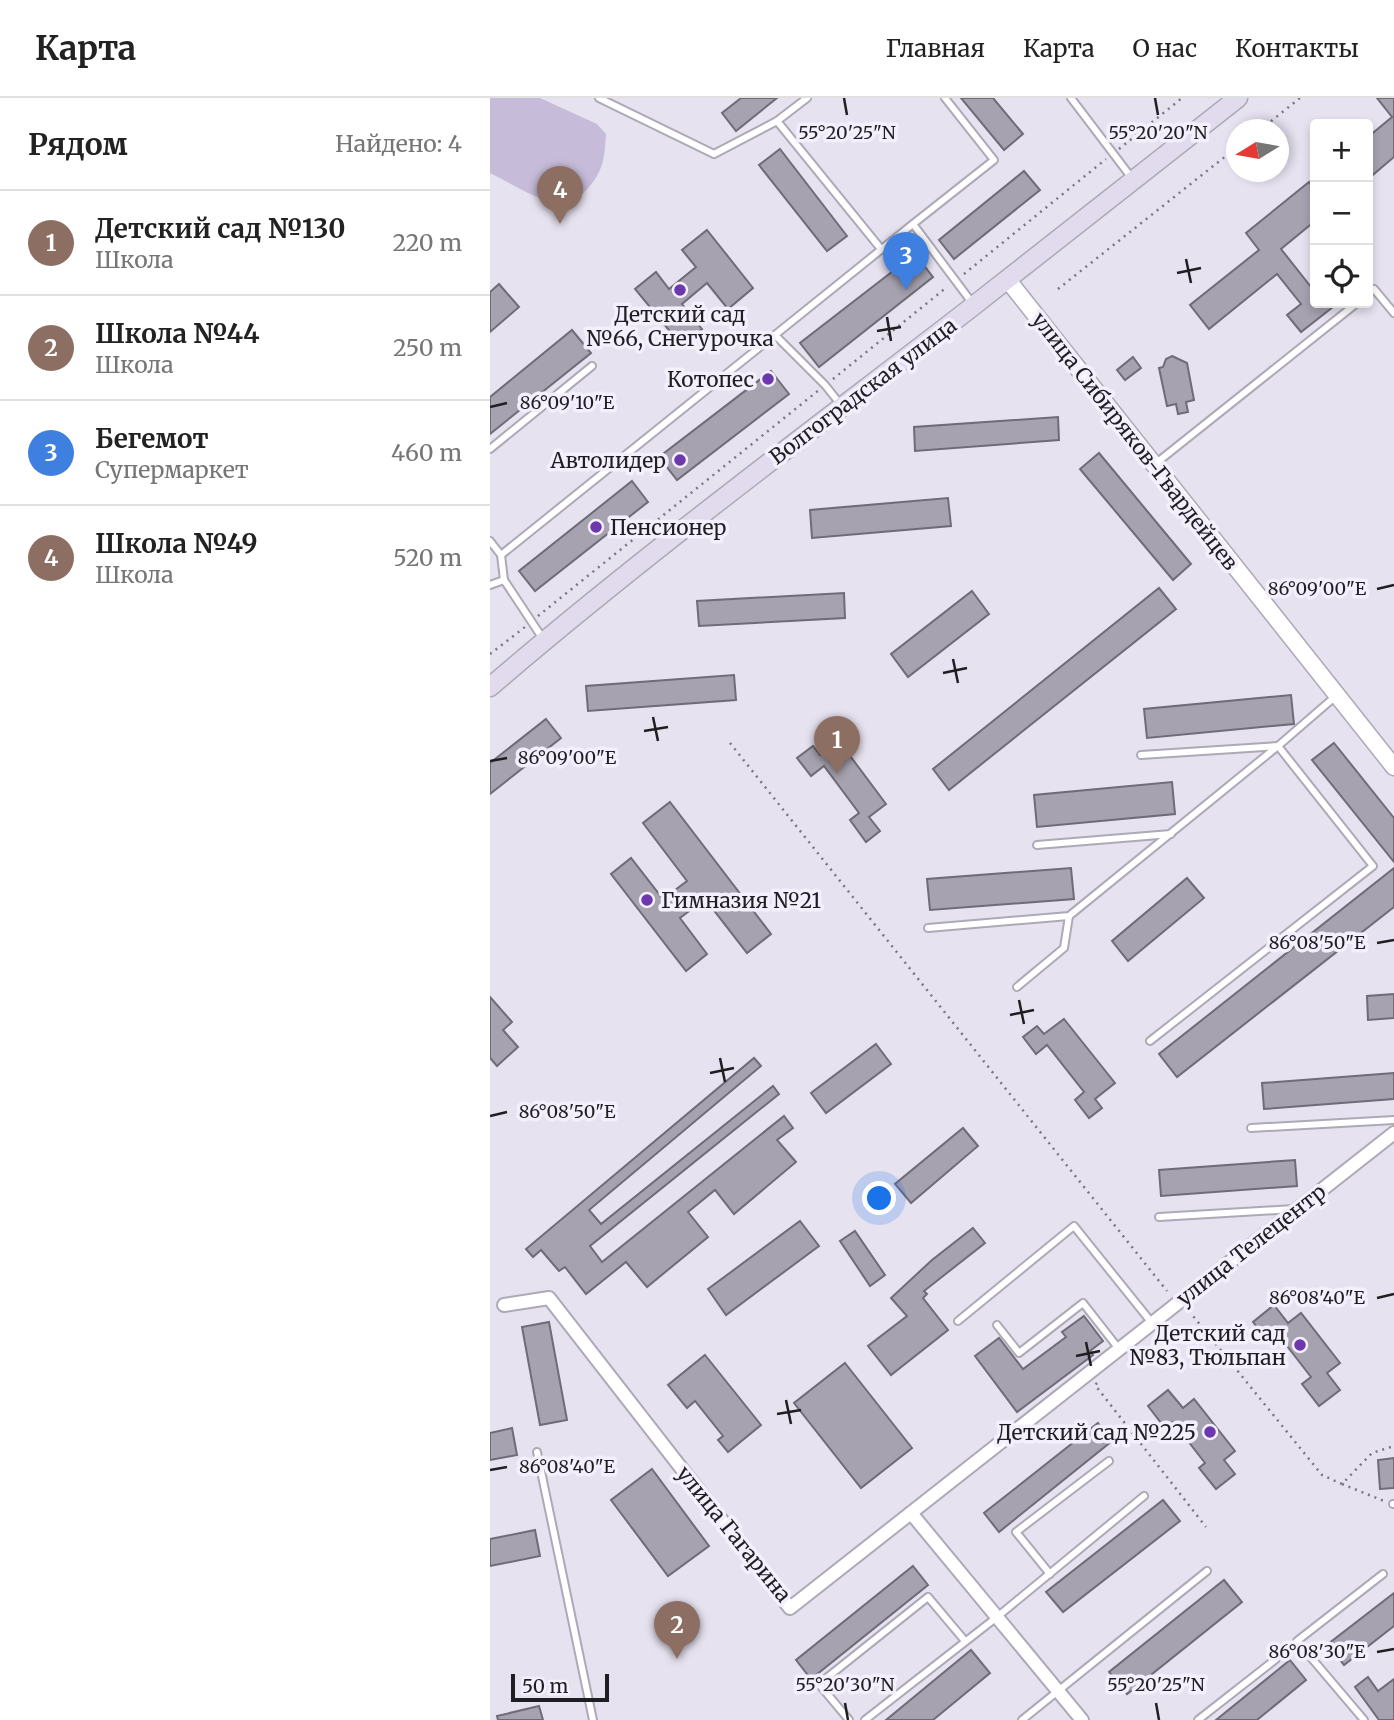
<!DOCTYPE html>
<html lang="ru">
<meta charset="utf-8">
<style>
body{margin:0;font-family:Merriweather,serif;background:#f2f2f2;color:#222}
.controls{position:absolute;right:21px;top:21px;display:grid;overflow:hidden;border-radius:7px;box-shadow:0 4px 10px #0003}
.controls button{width:63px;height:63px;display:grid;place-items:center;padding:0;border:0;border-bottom:2px solid #e0e0e0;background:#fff;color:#222;font:35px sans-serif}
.compass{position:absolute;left:736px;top:21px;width:63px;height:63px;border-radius:50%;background:#fff;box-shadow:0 4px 10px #0003;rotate:259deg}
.scale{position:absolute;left:21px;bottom:18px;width:98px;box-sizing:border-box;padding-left:7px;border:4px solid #1f1e22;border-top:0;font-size:19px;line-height:24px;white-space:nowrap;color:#1f1e22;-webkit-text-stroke:5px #f4effd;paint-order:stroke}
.you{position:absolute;left:390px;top:1101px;width:24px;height:24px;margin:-18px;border:5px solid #fff;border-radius:50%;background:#1a73e8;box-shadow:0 0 0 10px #1a73e833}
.badge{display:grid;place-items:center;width:46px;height:46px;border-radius:50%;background:#7c3aed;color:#fff;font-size:23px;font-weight:700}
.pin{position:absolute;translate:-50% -58px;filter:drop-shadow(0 2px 4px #0008)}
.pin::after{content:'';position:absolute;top:37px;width:24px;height:21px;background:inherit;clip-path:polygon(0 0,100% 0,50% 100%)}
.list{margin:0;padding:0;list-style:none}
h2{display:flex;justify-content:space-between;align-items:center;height:91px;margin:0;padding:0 28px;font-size:30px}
h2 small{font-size:23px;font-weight:400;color:#767676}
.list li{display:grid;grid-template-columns:46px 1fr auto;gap:21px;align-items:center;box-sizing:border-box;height:105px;padding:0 28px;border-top:2px solid #e0e0e0}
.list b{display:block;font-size:26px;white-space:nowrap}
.list p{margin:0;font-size:23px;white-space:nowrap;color:#767676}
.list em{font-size:23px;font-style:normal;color:#767676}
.icon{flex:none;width:38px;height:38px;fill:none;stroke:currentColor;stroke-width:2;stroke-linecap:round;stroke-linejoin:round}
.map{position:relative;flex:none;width:904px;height:1622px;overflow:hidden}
header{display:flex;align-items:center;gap:42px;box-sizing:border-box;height:98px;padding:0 35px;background:#fff;border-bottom:2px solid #e0e0e0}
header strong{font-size:33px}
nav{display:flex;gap:38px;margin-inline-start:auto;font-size:24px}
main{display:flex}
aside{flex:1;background:#fff}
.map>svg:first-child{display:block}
.green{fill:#c6bcda}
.building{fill:#a6a2af;stroke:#6f6b77;stroke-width:2}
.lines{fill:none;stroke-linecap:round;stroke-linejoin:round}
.service-casing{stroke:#ada9b6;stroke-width:10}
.minor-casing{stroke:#ada9b6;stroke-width:16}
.tertiary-casing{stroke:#ada9b6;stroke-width:19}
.secondary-casing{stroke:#ada9b6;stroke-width:21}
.path{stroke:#79777f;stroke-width:2.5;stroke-dasharray:2 5;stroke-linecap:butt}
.service{stroke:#fff;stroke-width:6}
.minor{stroke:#fff;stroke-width:12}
.tertiary{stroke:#fff;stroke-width:16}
.secondary{stroke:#e2dbee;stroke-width:18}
.ticks{fill:none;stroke:#1f1e22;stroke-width:2.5}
.poi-dot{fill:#6d37ae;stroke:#f4effd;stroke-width:2.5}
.labels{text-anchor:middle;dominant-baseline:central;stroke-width:7;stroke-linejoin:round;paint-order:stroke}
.poi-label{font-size:21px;fill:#1f1e22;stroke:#f4effd;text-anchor:end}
.street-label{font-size:21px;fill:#1f1e22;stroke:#f4effd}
.ticks-label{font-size:18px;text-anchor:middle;fill:#1f1e22;stroke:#f4effd;stroke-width:7;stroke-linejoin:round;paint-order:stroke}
</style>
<header>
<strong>Карта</strong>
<nav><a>Главная</a><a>Карта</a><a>О нас</a><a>Контакты</a></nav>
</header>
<main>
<aside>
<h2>Рядом<small>Найдено: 4</small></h2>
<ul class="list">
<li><span class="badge" style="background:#8d6e63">1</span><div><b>Детский сад №130</b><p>Школа</p></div><em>220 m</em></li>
<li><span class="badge" style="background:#8d6e63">2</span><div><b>Школа №44</b><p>Школа</p></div><em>250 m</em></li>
<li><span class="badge" style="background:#3f7fe0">3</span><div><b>Бегемот</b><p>Супермаркет</p></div><em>460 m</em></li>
<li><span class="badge" style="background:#8d6e63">4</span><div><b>Школа №49</b><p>Школа</p></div><em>520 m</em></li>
</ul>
</aside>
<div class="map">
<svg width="904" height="1622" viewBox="0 0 904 1622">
<rect width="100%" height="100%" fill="#e6e2f0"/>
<path class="green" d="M 0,0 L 50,0 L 107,26 L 116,36 C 115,48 115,62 109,74 C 102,89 82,111 64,105 C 42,99 20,85 0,75 Z"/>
<g class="building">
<polygon points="251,0 287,0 246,33 232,15"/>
<polygon points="471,0 503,0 533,36 514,52"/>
<polygon points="887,0 904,0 904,59 878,81 878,39 902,19"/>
<polygon points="290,51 357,138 337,153 269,67"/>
<polygon points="534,73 550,92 464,161 449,142"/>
<polygon points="819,84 825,93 825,123 791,151 825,194 825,205 848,205 811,234 797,217 811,206 787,176 719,231 700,207 769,152 756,135"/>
<polygon points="217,132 263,190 238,211 217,185 192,206 212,231 192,248 145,191 166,174 179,191 206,169 192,152"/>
<polygon points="425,156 443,179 329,269 310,245"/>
<polygon points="9,186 29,209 0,234 0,194"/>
<polygon points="82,232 101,255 0,336 0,299"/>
<polygon points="682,258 697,265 704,302 696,304 698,314 688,316 686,306 677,308 669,270 673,269 676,261"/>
<polygon points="643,259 651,270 635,282 627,272"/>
<polygon points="281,273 299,296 187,382 169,359"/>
<polygon points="568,319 569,342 425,353 424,329"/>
<polygon points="609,355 701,466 683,482 590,371"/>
<polygon points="142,383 158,404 45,493 29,473"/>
<polygon points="458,400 461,428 322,440 320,412"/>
<polygon points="669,490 686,511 459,692 443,671"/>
<polygon points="482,493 499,516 418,579 401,556"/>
<polygon points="354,495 355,520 209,528 207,503"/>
<polygon points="244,577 246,602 98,613 96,588"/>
<polygon points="801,597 804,626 657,640 654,611"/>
<polygon points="56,621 71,640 0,696 0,665"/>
<polygon points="349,643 396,706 379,719 390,733 376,744 360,722 369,715 334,668 321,678 307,660 323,648 330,657"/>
<polygon points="844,645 904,720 904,764 822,662"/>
<polygon points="682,684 685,716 547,729 544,697"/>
<polygon points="180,704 281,836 257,855 215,801 190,820 217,856 196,873 121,776 141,760 173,801 197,783 153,725"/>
<polygon points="581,770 584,801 440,812 437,781"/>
<polygon points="904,770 904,809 687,979 669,956"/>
<polygon points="697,780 714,800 638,863 622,843"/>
<polygon points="904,896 904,920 878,922 877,898"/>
<polygon points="0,899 22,924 13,932 28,949 7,968 0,960"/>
<polygon points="574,921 625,985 605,1001 612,1010 599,1020 585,1002 594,994 557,947 546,956 533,939 547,928 554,936"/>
<polygon points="386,946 401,966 336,1015 321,995"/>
<polygon points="264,960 271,968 99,1112 111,1126 283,988 289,996 100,1148 112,1164 294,1018 303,1030 287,1042 306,1064 244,1116 225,1092 198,1114 218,1139 157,1189 136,1164 96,1196 75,1169 69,1173 51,1152 43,1159 36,1151"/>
<polygon points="904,975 904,1001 774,1011 772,985"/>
<polygon points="473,1030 488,1048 421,1105 405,1086"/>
<polygon points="805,1062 807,1088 671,1098 669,1072"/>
<polygon points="310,1123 329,1148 236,1217 218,1191"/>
<polygon points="483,1130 495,1145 434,1193 437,1196 433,1200 458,1232 401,1277 378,1248 417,1218 401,1200 442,1162"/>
<polygon points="365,1133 395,1177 380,1188 350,1143"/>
<polygon points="784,1207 798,1225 811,1215 850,1265 837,1275 850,1292 829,1308 812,1286 821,1279 790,1239 780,1246 763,1224"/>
<polygon points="594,1218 613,1243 600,1253 603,1257 527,1314 485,1258 509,1240 533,1271 576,1239 572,1234"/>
<polygon points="59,1224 77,1322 50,1327 32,1229"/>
<polygon points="215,1257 271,1327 238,1354 228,1342 233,1338 205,1303 197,1310 178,1287"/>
<polygon points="355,1265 422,1350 371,1390 304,1305"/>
<polygon points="678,1292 693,1310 704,1301 745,1353 734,1362 745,1376 726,1391 709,1370 715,1365 683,1324 675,1330 658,1308"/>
<polygon points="608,1325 622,1343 509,1434 494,1415"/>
<polygon points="22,1330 27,1357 0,1362 0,1335"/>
<polygon points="904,1360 904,1390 890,1391 888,1362"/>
<polygon points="162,1371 219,1448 178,1478 121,1402"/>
<polygon points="673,1402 690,1423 573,1514 556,1494"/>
<polygon points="45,1432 50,1458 0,1468 0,1441"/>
<polygon points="423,1468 438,1487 321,1581 306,1562"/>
<polygon points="734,1482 752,1504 637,1596 619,1574"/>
<polygon points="904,1495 904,1528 854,1567 838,1546"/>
<polygon points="481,1552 500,1575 443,1622 396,1622"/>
<polygon points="800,1562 816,1582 767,1622 726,1622"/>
<polygon points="878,1579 888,1593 904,1581 904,1622 889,1622 865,1589"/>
<polygon points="49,1608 53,1622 8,1622 7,1618"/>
</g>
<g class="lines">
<g class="service-casing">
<g id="service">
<polyline points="109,0 224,56 287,23"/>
<polyline points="317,0 287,23 391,151"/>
<polyline points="455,0 504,62 423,126 483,206"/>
<polyline points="581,0 641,79"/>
<polyline points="878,196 884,191 904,215"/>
<polyline points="285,237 335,287 351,307"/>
<polyline points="0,351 102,268"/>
<polyline points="665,366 867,205"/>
<polyline points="0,443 11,457 14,482 53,541"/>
<polyline points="11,457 423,126"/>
<polyline points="0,487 14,482"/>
<polyline points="651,657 788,648 883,768 660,943"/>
<polyline points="547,747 681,736"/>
<polyline points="438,830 579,818 788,648 847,597"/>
<polyline points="527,889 574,850 579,818"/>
<polyline points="761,1030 904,1022"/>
<polyline points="669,1119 804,1111"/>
<polyline points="468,1223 584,1128 662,1225"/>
<polyline points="507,1227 529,1255 593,1205 629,1251"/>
<polyline points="47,1354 103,1622"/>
<polyline points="903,1406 904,1406"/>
<polyline points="560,1476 526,1434 619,1363"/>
<polyline points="359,1622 329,1586 438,1499 475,1543"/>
<polyline points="375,1622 507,1519 654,1398"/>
<polyline points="532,1622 717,1473"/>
<polyline points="708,1622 786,1561"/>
<polyline points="874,1622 807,1543 893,1476"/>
</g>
</g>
<g class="minor-casing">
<g id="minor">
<polyline points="14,1207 59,1200 300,1510 904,1035"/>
<polyline points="421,1415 592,1622"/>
</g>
</g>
<g class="tertiary-casing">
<polyline id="tertiary" points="517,181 904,669"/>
</g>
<g class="secondary-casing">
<path id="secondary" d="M 0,589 C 155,456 320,334 482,209 C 571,140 659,69 748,0"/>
</g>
<g class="path">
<polyline points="770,32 810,0"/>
<polyline points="629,51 692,0"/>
<polyline points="474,176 616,61"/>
<polyline points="568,191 746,50"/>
<polyline points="343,281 457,189"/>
<polyline points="48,518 329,292"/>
<polyline points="0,556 35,529"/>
<polyline points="240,645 677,1193"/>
<polyline points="699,1213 832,1377 852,1386 882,1355 904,1348"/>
<polyline points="607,1285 605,1287 716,1429"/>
<polyline points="852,1386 894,1403"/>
</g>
<use href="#service" class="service"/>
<use href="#minor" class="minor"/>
<use href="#tertiary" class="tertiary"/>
<use href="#secondary" class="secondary"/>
</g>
<path class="ticks" d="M 354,0 L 357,17M 665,0 L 668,17M 696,161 L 701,185M 687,175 L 711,170M 397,219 L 401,243M 387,233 L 411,229M 0,309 L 17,305M 887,491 L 904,487M 463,561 L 468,585M 453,575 L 477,570M 163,619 L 168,643M 154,633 L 178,629M 0,663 L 17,660M 887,845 L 904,842M 529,902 L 534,926M 520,917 L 544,912M 230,960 L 235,984M 220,975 L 244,970M 0,1018 L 17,1014M 887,1200 L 904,1196M 596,1244 L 601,1268M 586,1258 L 610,1253M 296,1302 L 301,1326M 287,1316 L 311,1312M 0,1372 L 17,1369M 887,1554 L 904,1551M 355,1605 L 358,1622M 666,1605 L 669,1622"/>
<g class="poi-dot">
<circle cx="190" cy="192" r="7"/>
<circle cx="278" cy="281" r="7"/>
<circle cx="190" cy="362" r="7"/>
<circle cx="106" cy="429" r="7"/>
<circle cx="157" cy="802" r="7"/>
<circle cx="810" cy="1247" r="7"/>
<circle cx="720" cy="1334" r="7"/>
</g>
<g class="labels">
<g class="poi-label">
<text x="190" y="216" text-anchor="middle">Детский сад<tspan x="190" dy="24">№66, Снегурочка</tspan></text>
<text x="264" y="281">Котопес</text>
<text x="176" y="362">Автолидер</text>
<text x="120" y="429" text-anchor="start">Пенсионер</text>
<text x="171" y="802" text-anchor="start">Гимназия №21</text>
<text x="796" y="1235">Детский сад<tspan x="796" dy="24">№83, Тюльпан</tspan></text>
<text x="706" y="1334">Детский сад №225</text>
</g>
<g class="street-label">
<text transform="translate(373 293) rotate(-37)">Волгоградская улица</text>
<text transform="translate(645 343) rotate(52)">улица Сибиряков-Гвардейцев</text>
<text transform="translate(761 1147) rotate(-38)">улица Телецентр</text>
<text transform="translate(244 1436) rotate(51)">улица Гагарина</text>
</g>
</g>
<g class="ticks-label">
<text x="357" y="41">55°20'25"N</text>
<text x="668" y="41">55°20'20"N</text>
<text x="77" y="311">86°09'10"E</text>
<text x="827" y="497">86°09'00"E</text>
<text x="77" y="666">86°09'00"E</text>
<text x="827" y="851">86°08'50"E</text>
<text x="77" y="1020">86°08'50"E</text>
<text x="827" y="1206">86°08'40"E</text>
<text x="77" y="1375">86°08'40"E</text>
<text x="827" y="1560">86°08'30"E</text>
<text x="355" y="1593">55°20'30"N</text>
<text x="666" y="1593">55°20'25"N</text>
</g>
</svg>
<div class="controls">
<button>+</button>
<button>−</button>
<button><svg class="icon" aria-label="locate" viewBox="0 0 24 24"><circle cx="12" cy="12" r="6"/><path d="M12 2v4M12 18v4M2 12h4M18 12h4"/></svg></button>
</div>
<svg class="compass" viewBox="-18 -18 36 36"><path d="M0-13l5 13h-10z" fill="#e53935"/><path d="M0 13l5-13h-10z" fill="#767676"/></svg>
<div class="scale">50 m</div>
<div class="you"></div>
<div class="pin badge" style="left:347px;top:676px;background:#8d6e63">1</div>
<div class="pin badge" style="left:187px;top:1561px;background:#8d6e63">2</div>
<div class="pin badge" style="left:416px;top:192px;background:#3f7fe0">3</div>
<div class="pin badge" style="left:70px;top:126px;background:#8d6e63">4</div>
</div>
</main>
